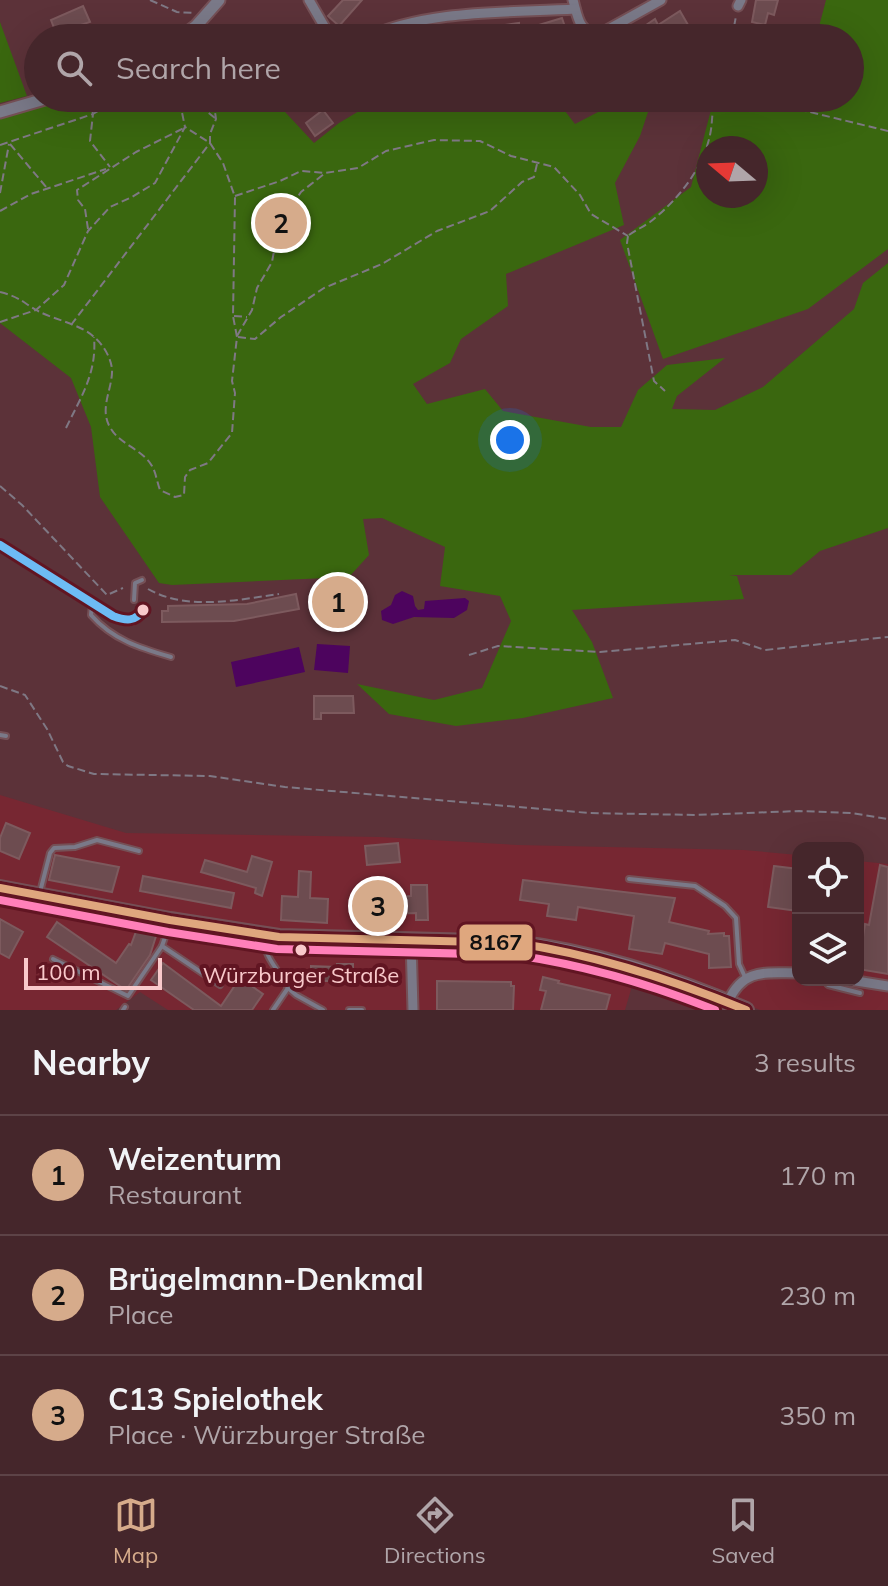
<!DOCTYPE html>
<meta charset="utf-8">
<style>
body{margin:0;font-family:Mulish,sans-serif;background:#4c2e33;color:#f1f3f6}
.controls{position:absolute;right:24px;bottom:24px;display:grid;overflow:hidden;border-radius:16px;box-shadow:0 8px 32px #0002}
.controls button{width:72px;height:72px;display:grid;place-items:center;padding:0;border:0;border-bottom:2px solid #5d4347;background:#45262b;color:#f1f3f6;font:40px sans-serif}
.compass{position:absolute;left:696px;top:136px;width:72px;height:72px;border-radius:50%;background:#45262b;box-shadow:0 8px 32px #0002;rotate:289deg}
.scale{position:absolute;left:24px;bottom:20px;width:138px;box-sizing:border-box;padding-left:8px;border:4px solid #f9c9cb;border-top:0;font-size:22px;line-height:28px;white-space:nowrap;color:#f9c9cb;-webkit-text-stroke:6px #611522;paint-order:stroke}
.you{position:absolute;left:510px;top:440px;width:28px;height:28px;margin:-20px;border:6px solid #fff;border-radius:50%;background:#1a73e8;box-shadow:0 0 0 12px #1a73e833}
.badge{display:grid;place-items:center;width:52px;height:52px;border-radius:50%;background:#d6ab8b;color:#111;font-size:26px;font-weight:700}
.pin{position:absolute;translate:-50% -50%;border:4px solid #fff;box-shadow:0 2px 8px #0006}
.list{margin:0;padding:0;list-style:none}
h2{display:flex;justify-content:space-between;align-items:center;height:104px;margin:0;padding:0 32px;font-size:34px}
h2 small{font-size:26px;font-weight:400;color:#b0a5a9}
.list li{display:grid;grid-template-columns:52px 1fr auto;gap:24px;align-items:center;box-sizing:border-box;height:120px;padding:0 32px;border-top:2px solid #5d4347}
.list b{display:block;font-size:30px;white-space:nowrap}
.list p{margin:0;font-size:26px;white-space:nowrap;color:#b0a5a9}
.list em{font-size:26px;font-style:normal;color:#b0a5a9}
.icon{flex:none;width:44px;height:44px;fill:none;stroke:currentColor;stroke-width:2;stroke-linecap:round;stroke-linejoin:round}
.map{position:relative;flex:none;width:888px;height:1010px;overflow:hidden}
.search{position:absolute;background:#45262b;box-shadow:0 8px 32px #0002;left:24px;right:24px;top:24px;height:88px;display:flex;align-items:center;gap:20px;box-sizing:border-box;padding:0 28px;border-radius:44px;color:#b0a5a9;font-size:30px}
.sheet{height:464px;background:#45262b}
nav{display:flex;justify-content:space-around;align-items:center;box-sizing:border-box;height:112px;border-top:2px solid #5d4347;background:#45262b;font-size:22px;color:#b0a5a9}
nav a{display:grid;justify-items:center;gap:4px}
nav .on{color:#d6ab8b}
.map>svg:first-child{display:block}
.built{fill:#772732}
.green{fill:#3a670f;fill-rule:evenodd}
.water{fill:#4d045e}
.building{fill:#6d4c50;stroke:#7d5a5e;stroke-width:2}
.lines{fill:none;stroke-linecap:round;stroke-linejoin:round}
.service-casing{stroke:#755056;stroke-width:8}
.minor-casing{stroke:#755056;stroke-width:13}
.tertiary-casing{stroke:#755056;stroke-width:15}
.primary-casing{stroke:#755056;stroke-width:18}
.path{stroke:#7f7884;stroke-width:2;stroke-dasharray:8 4;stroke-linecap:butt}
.service{stroke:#7a7988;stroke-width:4}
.minor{stroke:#7a7988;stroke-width:9}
.tertiary{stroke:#7a7988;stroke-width:11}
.primary{stroke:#827480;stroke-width:14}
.bus-1-casing{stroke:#611522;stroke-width:14}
.bus-2-casing{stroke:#611522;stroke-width:14}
.bus-3-casing{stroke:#611522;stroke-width:14}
.bus-1{stroke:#dfa77e;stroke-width:8}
.bus-2{stroke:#ff80b9;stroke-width:8}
.bus-3{stroke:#6dbbf4;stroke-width:8}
.bus-dot{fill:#f9c9cb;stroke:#611522;stroke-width:3}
.labels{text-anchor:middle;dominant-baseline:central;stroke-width:8;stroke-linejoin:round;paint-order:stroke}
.bus-label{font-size:22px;fill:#f9c9cb;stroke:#611522}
.line-badge{stroke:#611522;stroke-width:3}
.pale-badge-label{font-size:22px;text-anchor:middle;font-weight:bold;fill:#111}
</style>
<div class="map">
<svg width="888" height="1010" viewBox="0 0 888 1010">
<rect width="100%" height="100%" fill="#5c3239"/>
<polygon class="built" points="0,795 126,833 380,837 517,845 744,850 798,855 798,980 858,980 858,861 888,864 888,1010 760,1010 639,962 625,1010 168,1010 140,992 116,1010 0,1010"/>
<g class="green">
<path d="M 826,0 L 888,0 L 888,249 L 808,309 L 663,359 L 620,240 L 691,187 L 714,98 L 850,98 L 850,38 L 816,38 ZM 756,148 L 756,196 L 708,196 L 708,148 Z"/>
<polygon points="0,22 27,96 0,103"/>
<polygon points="69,98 272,98 314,143 339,123 381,98 555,98 575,124 625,98 633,98 648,112 640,136 615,183 624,225 506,274 508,306 461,339 450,363 413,384 427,404 485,389 503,411 591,427 621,427 638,390 667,365 725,358 677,396 672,409 715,410 763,387 854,309 863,283 888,263 888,528 820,551 791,575 729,575 737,576 744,599 572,610 592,642 613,698 523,718 456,726 389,714 357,684 434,700 482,688 511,621 500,596 440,586 445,547 382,518 363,519 369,555 349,577 172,585 159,583 100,497 91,427 71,378 0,323 0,118"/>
</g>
<g class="water">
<polygon points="402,591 413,596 415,606 418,610 424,609 425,601 465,598 469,601 467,610 454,618 414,617 393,624 382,620 381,611 391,605 395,595"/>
<polygon points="317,644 350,646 348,673 314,670"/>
<polygon points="299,647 305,672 236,687 231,662"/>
</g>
<g class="building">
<polygon points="343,0 362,0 339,26 328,16"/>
<polygon points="756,0 778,0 774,15 768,13 765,25 752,22"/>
<polygon points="83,6 90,22 56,33 51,20"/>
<polygon points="680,11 688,25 676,32 674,28 660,38 627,38 655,19 658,25"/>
<polygon points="562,18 567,33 543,38 539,25"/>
<polygon points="519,23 519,38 454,38 454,36 484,28"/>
<polygon points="323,110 333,123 315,136 306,123"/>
<polygon points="296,594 299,609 234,621 162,622 162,611 168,611 168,606 247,604"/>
<polygon points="314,696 353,696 354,713 321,713 321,719 314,719"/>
<polygon points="6,823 30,833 19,859 0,851 0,838"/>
<polygon points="398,843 400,862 367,865 365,846"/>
<polygon points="55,855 119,867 112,892 49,880"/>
<polygon points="252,856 272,862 262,896 255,893 256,888 201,872 205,860 247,872"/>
<polygon points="880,865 888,867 888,974 858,969 865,924 869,925"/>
<polygon points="774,866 798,869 798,911 768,907"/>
<polygon points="299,871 311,872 310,898 328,899 327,923 281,920 282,896 298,897"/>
<polygon points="143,876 234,893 231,908 140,891"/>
<polygon points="523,880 675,898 669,922 709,931 708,934 724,933 724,936 729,936 731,967 709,968 709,954 665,943 662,954 629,949 634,916 578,907 576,920 547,916 549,904 520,900"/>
<polygon points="411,885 427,885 428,920 416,920 416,913 353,915 353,898 411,896"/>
<polygon points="0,919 23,932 9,958 0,953"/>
<polygon points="57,922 116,963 129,944 131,945 137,929 157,933 150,955 126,990 47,937"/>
<polygon points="163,963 221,1006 240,978 263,994 252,1010 194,1010 151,980"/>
<polygon points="337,964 353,964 353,981 311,981 311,966 337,967"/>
<polygon points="543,977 559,981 558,983 610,995 606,1010 541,1010 546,991 540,990"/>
<polygon points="437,981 511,982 511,986 514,986 513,1010 437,1010"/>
</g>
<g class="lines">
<g class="service-casing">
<g id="service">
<polyline points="134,600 135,583 142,580"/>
<path d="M 92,605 L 91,615 C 113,640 140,648 171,657"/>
<polyline points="0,735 6,736"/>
<polyline points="629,879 695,886 725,906 736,918 739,964 745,977"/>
<polyline points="40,892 50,853 54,848 75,847 97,840 139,851"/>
<polyline points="170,923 162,946 220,985"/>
<path d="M 264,937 C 264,959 279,969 288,988 L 273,1010"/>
<polyline points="53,959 128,996 162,946"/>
<polyline points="824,980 828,985 860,993"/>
<polyline points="288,988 296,995 323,1010"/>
<polyline points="123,1010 125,1007"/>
<polyline points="349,1010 362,1010"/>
</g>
</g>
<g class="minor-casing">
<g id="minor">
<polyline points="309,0 331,38"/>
<path d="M 573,0 C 578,17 578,31 598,35 L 661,0"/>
<polyline points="738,6 741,0"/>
<path d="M 365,38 C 429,9 506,13 575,9"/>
<path d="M 0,545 L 113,616 C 126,621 135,623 143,610"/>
<polyline points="411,940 413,1010"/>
<polyline points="850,980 888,986"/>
<path d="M 728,1002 C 743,968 765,973 798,973"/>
</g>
</g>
<g class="tertiary-casing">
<g id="tertiary">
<polyline points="180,38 196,26 219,0"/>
<polyline points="0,112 48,98"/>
</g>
</g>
<g class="primary-casing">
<path id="primary" d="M 0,888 L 170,920 L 279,937 L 516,943 C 595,953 673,978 746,1010"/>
</g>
<g class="path">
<polyline points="150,0 177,12 194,13"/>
<polyline points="732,38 736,16"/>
<polyline points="90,98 93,114 90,141 110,167"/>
<polyline points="190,98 215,118"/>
<polyline points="752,98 888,131"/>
<polyline points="10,144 47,188"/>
<polyline points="0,145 93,114 119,98"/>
<polyline points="0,193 9,144"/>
<polyline points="235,196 280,181 301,171 325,173 358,168 386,151 434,140 480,141 511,156 554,167 580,195 591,214 628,236"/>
<polyline points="0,211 31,194 106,169"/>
<polyline points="88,229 85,209 78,200 77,190 136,152 184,128"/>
<path d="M 629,235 C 636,230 643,227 650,222 C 677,201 703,169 710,135 C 713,122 711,111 716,98"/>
<polyline points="628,236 627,243 654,381 665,391"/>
<path d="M 0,292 C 20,297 22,302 38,311 C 55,320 80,324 94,337 C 103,344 111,358 112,369 C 113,389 98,409 111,429 C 120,444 143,450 152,466 C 156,473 157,482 160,490 L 175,497 L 184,495 L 185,477 L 190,470 L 208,463 L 232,433 L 235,393 L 232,381 L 237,337 L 233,316 L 235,197 L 223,163 L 210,143 L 185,127"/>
<polyline points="234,316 247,317"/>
<polyline points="0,322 36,310 64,285 88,231 110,207 132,197 155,183 185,127 179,98"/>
<polyline points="71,325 210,143 210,134 216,119 213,98"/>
<polyline points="237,336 252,310 257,288 272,262 279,224 301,192 324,174"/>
<polyline points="238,337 255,339 281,317 324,288 382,264 437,231 490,211 522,182 534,177 537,164"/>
<path d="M 66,428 C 81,397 97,373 94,337"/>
<polyline points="0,486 22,505 107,595 123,588"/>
<path d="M 148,589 C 187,611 236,600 279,594"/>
<polyline points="469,655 498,646 600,652 735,640 765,650 888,637"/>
<polyline points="0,686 25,695 47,729 63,762 68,766 94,774 210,776 285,787 589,813 695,815 799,811 851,813 888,819"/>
</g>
<use href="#service" class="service"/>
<use href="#minor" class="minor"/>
<use href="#tertiary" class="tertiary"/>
<use href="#primary" class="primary"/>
<g class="bus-1-casing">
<path id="bus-1" d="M 0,888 L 170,920 L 279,937 L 516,943 C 596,955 671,979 746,1010"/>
</g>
<g class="bus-2-casing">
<path id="bus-2" d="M 0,900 L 168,932 L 277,949 L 515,955 C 584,965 650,984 715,1010"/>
</g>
<g class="bus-3-casing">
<path id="bus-3" d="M 0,545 L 113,616 C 126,621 135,622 143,610"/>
</g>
<use href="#bus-1" class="bus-1"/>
<use href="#bus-2" class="bus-2"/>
<use href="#bus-3" class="bus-3"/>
</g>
<g class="bus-dot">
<circle cx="143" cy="610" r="7"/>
<circle cx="301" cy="950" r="7"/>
</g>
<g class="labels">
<g class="bus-label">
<text x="301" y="975">Würzburger Straße</text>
</g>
</g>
<rect class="line-badge" x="458" y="923" width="76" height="39" rx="8" fill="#dfa77e"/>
<g class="pale-badge-label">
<text x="496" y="950">8167</text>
</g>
</svg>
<div class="controls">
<button><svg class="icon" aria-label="locate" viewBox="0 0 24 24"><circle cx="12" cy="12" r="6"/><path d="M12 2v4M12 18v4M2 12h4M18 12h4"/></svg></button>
<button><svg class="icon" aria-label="layers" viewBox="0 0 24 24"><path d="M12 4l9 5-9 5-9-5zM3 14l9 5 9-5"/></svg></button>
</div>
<svg class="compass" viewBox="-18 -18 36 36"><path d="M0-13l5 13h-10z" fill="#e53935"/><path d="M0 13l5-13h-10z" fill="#b0a5a9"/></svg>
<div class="scale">100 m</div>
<div class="you"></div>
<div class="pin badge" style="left:338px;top:602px">1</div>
<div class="pin badge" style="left:281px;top:223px">2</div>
<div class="pin badge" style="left:378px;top:906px">3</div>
<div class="search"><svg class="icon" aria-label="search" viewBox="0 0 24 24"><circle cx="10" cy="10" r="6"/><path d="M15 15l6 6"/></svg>Search here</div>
</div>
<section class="sheet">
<h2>Nearby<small>3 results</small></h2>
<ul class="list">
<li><span class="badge">1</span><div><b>Weizenturm</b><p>Restaurant</p></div><em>170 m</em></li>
<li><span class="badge">2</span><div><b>Brügelmann-Denkmal</b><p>Place</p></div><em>230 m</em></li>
<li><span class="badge">3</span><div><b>C13 Spielothek</b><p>Place · Würzburger Straße</p></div><em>350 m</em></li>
</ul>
</section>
<nav>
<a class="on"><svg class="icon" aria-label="map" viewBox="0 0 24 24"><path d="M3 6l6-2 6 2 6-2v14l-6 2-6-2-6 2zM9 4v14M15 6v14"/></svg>Map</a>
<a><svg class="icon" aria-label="directions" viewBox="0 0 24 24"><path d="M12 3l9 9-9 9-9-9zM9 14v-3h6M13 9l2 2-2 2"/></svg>Directions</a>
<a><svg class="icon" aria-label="saved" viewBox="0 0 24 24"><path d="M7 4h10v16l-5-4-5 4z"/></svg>Saved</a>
</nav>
